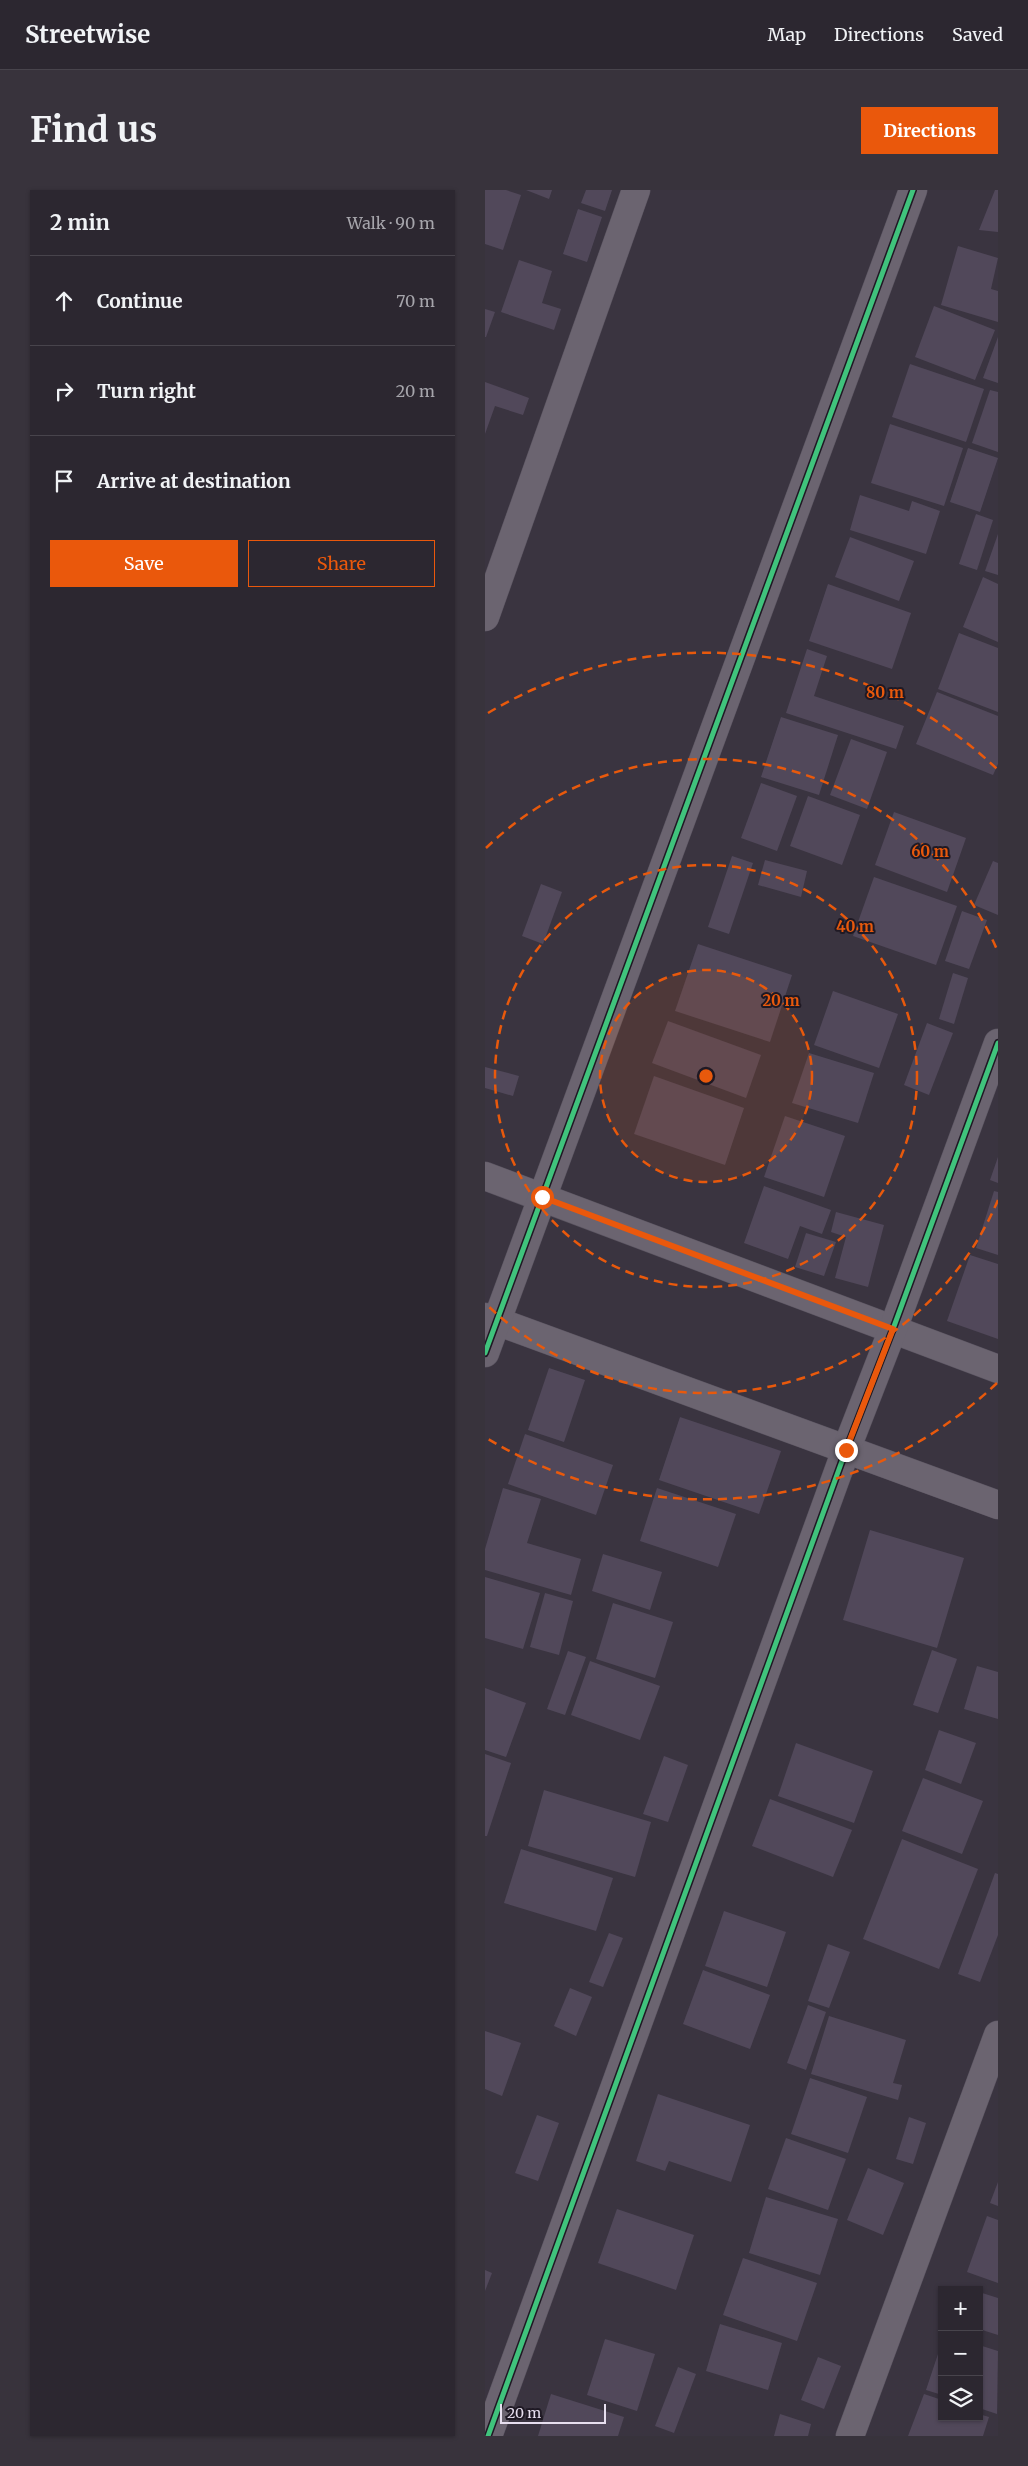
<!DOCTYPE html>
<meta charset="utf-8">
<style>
body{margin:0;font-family:Merriweather,serif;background:#38333c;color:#f1f3f6}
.controls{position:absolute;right:15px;bottom:15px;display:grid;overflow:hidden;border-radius:0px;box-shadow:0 1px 4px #0004}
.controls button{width:45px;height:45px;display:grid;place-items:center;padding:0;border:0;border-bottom:1px solid #48444c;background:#2c2730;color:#f1f3f6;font:25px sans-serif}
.scale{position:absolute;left:15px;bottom:12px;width:106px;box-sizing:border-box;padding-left:5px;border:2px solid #e7dfef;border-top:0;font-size:14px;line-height:18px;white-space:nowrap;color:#e7dfef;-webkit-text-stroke:4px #1f1924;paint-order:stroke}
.stop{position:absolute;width:15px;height:15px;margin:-11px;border:4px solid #ea580c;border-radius:50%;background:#fff}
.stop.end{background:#ea580c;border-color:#fff;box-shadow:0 1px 5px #0008}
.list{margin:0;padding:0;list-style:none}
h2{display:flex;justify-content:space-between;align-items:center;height:65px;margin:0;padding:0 20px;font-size:21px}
h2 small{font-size:16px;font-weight:400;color:#a6a5ab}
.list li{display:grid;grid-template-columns:32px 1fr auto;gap:15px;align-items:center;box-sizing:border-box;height:90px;padding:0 20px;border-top:1px solid #48444c}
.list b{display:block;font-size:19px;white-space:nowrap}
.list em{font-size:16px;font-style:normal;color:#a6a5ab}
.actions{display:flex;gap:10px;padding:15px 20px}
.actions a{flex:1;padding:11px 0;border:1px solid #ea580c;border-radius:0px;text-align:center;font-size:18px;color:#ea580c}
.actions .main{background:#ea580c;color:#fff}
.icon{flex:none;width:28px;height:28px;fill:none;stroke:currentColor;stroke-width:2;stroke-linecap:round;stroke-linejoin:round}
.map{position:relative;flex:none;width:513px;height:2246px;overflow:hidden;border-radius:0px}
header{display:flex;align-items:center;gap:30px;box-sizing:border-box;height:70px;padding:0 25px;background:#2c2730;border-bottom:1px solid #48444c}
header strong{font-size:24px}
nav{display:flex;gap:28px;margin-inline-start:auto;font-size:18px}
.intro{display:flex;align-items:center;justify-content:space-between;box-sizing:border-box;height:120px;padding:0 30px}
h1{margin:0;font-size:35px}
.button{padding:12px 22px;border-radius:0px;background:#ea580c;color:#fff;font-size:18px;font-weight:700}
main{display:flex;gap:30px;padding:0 30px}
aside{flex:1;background:#2c2730;border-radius:0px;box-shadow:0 1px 4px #0004}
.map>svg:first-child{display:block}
.building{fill:#51485a}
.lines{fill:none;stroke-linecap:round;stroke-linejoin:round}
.minor-casing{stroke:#59535f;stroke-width:29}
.minor{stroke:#6b6470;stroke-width:28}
.cycleway-casing{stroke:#1f1924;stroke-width:8}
.cycleway{stroke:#40c37c;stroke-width:5}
.route{stroke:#ea580c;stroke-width:6}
.ring{fill:none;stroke:#e8590c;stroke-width:2.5;stroke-dasharray:9 6}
.centre{fill:#e8590c;stroke:#1f1924;stroke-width:2.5}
.ring-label{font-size:15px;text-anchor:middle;font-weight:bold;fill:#e8590c;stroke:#1f1924;stroke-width:4;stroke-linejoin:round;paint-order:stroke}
</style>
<header>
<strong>Streetwise</strong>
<nav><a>Map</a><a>Directions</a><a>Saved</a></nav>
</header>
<div class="intro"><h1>Find us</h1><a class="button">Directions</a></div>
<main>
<aside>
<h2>2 min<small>Walk · 90 m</small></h2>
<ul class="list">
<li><svg class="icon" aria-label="ahead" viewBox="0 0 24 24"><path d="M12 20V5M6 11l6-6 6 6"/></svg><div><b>Continue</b></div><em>70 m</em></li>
<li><svg class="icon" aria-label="right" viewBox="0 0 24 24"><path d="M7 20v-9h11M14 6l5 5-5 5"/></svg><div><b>Turn right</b></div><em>20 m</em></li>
<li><svg class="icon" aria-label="arrive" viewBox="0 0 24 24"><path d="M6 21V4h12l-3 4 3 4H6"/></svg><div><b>Arrive at destination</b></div></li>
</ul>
<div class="actions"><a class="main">Save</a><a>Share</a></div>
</aside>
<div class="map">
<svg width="513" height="2246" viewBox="0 0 513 2246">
<rect width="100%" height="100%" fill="#3a3440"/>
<g class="building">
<polygon points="0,0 21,0 36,5 18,60 0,54"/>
<polygon points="41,0 67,0 64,9"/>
<polygon points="101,0 127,0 120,21 96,13"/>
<polygon points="510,0 513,0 513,42 494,40"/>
<polygon points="93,19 117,27 102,72 78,64"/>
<polygon points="473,56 513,68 506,99 513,101 513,132 456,115"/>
<polygon points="34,70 67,81 57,113 76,119 69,140 16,122"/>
<polygon points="449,116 510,140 490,190 430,167"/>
<polygon points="0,119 10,122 1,147 0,147"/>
<polygon points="513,147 513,193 498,188"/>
<polygon points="425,174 499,199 481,252 407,227"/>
<polygon points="0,192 44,208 38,225 10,216 0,244"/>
<polygon points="505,200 513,202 513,262 487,253"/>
<polygon points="405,234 478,258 459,316 386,293"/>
<polygon points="483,258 513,268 495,322 465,312"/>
<polygon points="375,305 424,321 427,311 455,321 441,364 365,340"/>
<polygon points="491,324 508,330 492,380 474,374"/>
<polygon points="513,344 513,385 500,381"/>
<polygon points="365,347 429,371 414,411 350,387"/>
<polygon points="498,387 513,394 513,452 478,437"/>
<polygon points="343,394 426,423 407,479 324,451"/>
<polygon points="474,443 513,458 513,522 453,499"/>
<polygon points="322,459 342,466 329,506 419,536 411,559 301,523"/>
<polygon points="452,502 513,526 513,574 508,585 431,554"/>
<polygon points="296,527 353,545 334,605 276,587"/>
<polygon points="366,549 402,562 382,619 345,605"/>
<polygon points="276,593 312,606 292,661 256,648"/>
<polygon points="323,606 375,625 357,675 305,656"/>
<polygon points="409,622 481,648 462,702 390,675"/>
<polygon points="247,666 268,673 244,744 223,737"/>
<polygon points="280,670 322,681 316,707 273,695"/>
<polygon points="508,671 513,673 513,725 489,715"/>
<polygon points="389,687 472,716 451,775 368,746"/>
<polygon points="56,694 77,702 58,754 37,746"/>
<polygon points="477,721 502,730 484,779 460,771"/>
<polygon points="213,754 307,785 285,852 190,821"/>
<polygon points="468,783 483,788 469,834 454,829"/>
<polygon points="348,801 413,824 394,878 329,855"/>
<polygon points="183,831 276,865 261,908 167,873"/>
<polygon points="442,833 468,843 444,905 419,895"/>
<polygon points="324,863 389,883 373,933 307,913"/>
<polygon points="0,877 34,886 28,906 0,898"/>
<polygon points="169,886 259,918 240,975 149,944"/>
<polygon points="300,926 360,946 339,1007 279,987"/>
<polygon points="513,967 513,993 505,990"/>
<polygon points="279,996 346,1020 337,1044 315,1036 303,1069 259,1053"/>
<polygon points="509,1001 513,1002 513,1065 491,1058"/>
<polygon points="351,1022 399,1035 383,1097 350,1088 361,1047 346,1042"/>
<polygon points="321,1043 351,1052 339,1086 310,1077"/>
<polygon points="485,1065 513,1074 513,1149 462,1131"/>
<polygon points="64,1178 100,1190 79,1252 43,1240"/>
<polygon points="195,1227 296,1261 274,1324 174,1290"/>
<polygon points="40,1244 128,1275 111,1325 23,1294"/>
<polygon points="18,1298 56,1309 42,1353 96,1369 86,1405 0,1380 0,1359"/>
<polygon points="172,1298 251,1324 233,1377 155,1351"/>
<polygon points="385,1340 479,1368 452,1458 358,1430"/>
<polygon points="118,1364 177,1382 165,1420 107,1401"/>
<polygon points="0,1387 55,1403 38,1459 0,1448"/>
<polygon points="60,1403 88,1411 74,1465 45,1457"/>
<polygon points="128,1413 188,1432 170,1488 111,1469"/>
<polygon points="447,1460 472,1469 453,1523 428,1515"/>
<polygon points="83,1461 101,1467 80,1525 62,1519"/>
<polygon points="105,1471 175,1496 155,1550 86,1525"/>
<polygon points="492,1476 513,1482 513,1529 479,1519"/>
<polygon points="0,1498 41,1513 21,1567 0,1560"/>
<polygon points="454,1540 491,1553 476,1594 440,1580"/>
<polygon points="311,1553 388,1581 369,1633 293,1606"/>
<polygon points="0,1564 26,1573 2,1646 0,1646"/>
<polygon points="179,1566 203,1575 183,1632 158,1624"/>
<polygon points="438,1588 498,1611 477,1664 417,1641"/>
<polygon points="59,1600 166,1632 150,1687 43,1656"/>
<polygon points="285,1609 367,1640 348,1687 267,1656"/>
<polygon points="417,1649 493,1679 454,1779 378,1749"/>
<polygon points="36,1659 128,1688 111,1741 19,1713"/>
<polygon points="510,1683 513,1684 513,1745 495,1792 473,1784"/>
<polygon points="239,1721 301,1742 282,1797 220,1776"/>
<polygon points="124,1743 138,1748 118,1797 104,1792"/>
<polygon points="343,1754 365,1762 344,1818 323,1811"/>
<polygon points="218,1780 285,1805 265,1859 198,1834"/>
<polygon points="85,1798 107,1807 91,1846 69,1836"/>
<polygon points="323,1815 341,1822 321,1880 302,1873"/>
<polygon points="344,1826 421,1850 408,1893 417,1895 413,1910 326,1884"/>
<polygon points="0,1841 36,1853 17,1906 0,1899"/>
<polygon points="325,1888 382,1907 363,1963 306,1944"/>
<polygon points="173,1904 265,1935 246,1992 184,1971 180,1981 151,1971"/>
<polygon points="52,1925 74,1933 53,1991 30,1983"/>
<polygon points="424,1927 441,1933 428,1974 411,1969"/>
<polygon points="301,1948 361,1969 343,2020 283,1999"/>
<polygon points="383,1978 419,1993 398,2045 362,2030"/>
<polygon points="513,1992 513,2016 505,2013"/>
<polygon points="281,2007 353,2029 335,2085 264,2063"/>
<polygon points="132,2019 209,2045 191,2100 113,2073"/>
<polygon points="502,2026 513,2030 513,2093 482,2082"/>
<polygon points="258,2068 332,2093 312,2151 238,2125"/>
<polygon points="0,2080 7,2083 0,2101"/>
<polygon points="476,2096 486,2099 486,2100 474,2100"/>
<polygon points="494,2102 513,2108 513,2145 494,2139"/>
<polygon points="235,2134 297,2153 283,2200 221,2181"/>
<polygon points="120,2149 170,2164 152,2221 102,2205"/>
<polygon points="457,2152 457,2205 441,2200"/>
<polygon points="494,2155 513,2161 512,2224 494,2218"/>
<polygon points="333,2167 356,2176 339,2219 316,2210"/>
<polygon points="193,2177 211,2184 189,2243 170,2236"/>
<polygon points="66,2204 139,2227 133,2246 53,2246"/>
<polygon points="439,2204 457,2210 457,2227 494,2227 494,2224 504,2227 498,2246 423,2246"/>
<polygon points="295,2224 326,2234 323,2246 289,2246"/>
</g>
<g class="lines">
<g class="minor-casing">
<g id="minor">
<polyline points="0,427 151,0"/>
<polyline points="0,986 513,1179"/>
<polyline points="0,1127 513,1315"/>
<polyline points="0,1163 428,0"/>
<polyline points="3,2246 361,1260 408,1139 513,853"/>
<polyline points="365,2246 513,1845"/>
</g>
</g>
<use href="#minor" class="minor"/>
<g class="cycleway-casing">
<g id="cycleway">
<polyline points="0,1163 428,0"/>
<polyline points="3,2246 361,1260 408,1139 513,853"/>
</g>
</g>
<use href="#cycleway" class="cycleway"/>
</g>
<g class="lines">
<polyline class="route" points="57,1007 408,1139 361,1260"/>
</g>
<circle cx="221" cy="886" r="106" fill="#e8590c" fill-opacity=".12"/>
<g class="ring">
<circle cx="221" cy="886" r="106"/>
<circle cx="221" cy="886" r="211"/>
<path d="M513 1010A317 317 0 0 1 1 1114M1 658A317 317 0 0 1 513 762"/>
<path d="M512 1193A423 423 0 0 1 3 1249M3 523A423 423 0 0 1 512 579"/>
</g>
<circle cx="221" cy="886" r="8" class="centre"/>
<g class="ring-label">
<text x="400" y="508">80 m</text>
<text x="445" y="667">60 m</text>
<text x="370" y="742">40 m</text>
<text x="296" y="816">20 m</text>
</g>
</svg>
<div class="controls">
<button>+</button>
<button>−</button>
<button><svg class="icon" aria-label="layers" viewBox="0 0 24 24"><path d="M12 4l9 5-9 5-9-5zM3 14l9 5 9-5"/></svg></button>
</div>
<div class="scale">20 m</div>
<div class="stop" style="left:57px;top:1007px"></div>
<div class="stop end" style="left:361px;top:1260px"></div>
</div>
</main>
